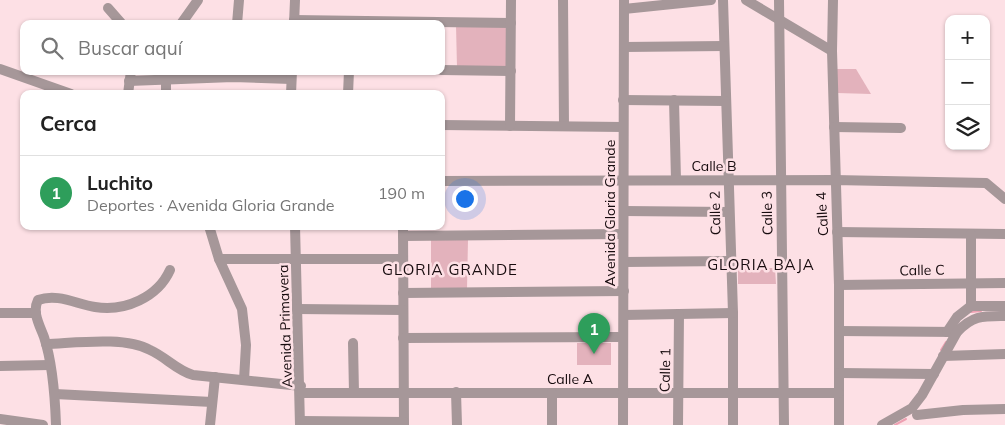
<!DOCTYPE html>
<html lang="es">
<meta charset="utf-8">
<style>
body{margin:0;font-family:Mulish,sans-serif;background:#f6f6f6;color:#222}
.controls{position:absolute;right:15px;top:15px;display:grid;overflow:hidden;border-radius:10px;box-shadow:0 1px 4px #0004}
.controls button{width:45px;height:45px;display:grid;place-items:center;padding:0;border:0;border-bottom:1px solid #e0e0e0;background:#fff;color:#222;font:25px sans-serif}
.you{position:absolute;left:464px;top:198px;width:18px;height:18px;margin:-12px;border:4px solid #fff;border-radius:50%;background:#1a73e8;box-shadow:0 0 0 8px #1a73e833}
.badge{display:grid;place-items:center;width:32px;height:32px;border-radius:50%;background:#0b8043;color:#fff;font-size:16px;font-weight:700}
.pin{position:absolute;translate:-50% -41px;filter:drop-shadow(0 1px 2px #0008)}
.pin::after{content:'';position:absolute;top:26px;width:18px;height:15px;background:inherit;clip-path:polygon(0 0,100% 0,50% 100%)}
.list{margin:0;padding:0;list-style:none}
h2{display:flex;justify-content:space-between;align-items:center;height:65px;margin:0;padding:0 20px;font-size:21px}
h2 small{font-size:16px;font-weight:400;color:#767676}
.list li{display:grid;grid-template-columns:32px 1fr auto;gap:15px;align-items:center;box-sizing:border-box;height:75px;padding:0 20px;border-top:1px solid #e0e0e0}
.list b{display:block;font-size:19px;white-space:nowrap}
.list p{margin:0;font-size:16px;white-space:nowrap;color:#767676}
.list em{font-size:16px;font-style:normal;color:#767676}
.icon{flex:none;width:28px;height:28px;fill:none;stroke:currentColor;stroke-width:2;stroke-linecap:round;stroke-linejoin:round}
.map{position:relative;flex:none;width:1005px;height:425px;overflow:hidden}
.search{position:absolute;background:#fff;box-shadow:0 1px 4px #0004;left:20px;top:20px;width:425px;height:55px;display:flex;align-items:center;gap:12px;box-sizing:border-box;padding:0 18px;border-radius:10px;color:#767676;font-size:19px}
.panel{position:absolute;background:#fff;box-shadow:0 1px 4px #0004;left:20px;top:90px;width:425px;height:140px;border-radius:10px}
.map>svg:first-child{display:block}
.green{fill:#e3b2bc}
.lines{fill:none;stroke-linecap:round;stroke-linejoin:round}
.stream{stroke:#eea0b2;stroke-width:2}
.minor{stroke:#a69799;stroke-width:10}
.labels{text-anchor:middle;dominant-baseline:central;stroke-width:5;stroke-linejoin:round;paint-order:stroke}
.street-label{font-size:14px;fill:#170b0e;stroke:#fde0e5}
.neighbourhood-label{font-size:15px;letter-spacing:1px;fill:#170b0e;stroke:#fde0e5}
</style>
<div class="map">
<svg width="1005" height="425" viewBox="0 0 1005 425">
<rect width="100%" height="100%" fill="#fde0e5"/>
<g class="green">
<polygon points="456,25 509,27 509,69 457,68"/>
<polygon points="837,69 856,69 871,94 837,93"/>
<polygon points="431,239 468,240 467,289 431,288"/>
<polygon points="738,268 775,268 776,284 738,284"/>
<rect x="577" y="343" width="34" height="22"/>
</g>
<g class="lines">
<g class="stream">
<polyline points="971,312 981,311"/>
<polyline points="941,350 946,342"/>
<polyline points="895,425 906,419"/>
</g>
<g class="minor">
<polyline points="563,0 564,126"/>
<polyline points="723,0 733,313 733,425"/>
<polyline points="746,0 832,51"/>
<polyline points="779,0 784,425"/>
<polyline points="833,0 832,51 839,285 839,425"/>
<polyline points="108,8 122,24"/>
<polyline points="624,9 711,0"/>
<polyline points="294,20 511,23"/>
<polyline points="181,24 198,0"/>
<polyline points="237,24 239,0"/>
<polyline points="294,24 295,0"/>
<polyline points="624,47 724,46"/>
<polyline points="0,69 71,94"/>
<polyline points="441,70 511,71"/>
<polyline points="129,81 233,77 291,79"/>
<polyline points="128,94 131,71"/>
<polyline points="166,94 166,71"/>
<polyline points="291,94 292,71"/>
<polyline points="348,94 349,71"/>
<polyline points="623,100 725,101"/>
<polyline points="674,100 676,180"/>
<polyline points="441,125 623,127"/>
<polyline points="510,126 511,0"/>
<polyline points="834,127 901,128"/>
<polyline points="441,181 834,180 986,183 1005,199"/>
<polyline points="624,211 729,212"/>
<polyline points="209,226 219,259 242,309 246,345 244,380"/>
<polyline points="295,226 300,425"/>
<polyline points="403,226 404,425"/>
<polyline points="837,232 1005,234"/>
<polyline points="971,234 971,306"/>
<polyline points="403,236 619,234"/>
<polyline points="219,259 403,259"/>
<polyline points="624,262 730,261"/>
<polyline points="839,285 1005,283"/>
<polyline points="403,293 624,291"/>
<polyline points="297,309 403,310"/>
<polyline points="0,313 36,313"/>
<polyline points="624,315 733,313"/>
<polyline points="839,331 957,332"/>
<polyline points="947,332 957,317 971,306 1005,306"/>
<polyline points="403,338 618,337"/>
<polyline points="353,343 354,393"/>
<path d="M 46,344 C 75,343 125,336 150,350 C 166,357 176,370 193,375 L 301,386"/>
<polyline points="943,356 1005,354"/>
<polyline points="0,366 50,365"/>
<polyline points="839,373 934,374"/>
<polyline points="456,392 457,425"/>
<polyline points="301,393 839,393"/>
<polyline points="552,393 552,425"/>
<polyline points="55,394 212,402"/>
<polyline points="917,415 963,410 1005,409"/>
<polyline points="0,419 43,425"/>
<polyline points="301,421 404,422"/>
<path d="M 56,425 C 55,396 53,364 44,337 C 39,324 32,312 38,300 C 58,293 76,304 95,307 C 125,312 158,297 170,270"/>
<polyline points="210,425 215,377"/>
<polyline points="623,425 624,0"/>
<polyline points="678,425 679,314"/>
<path d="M 882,425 L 912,408 L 922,395 L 957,332 C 973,315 983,316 1005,316"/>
</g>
</g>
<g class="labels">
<g class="street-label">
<text x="714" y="166">Calle B</text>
<text transform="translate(610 213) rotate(-90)">Avenida Gloria Grande</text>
<text transform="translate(715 213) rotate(-91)">Calle 2</text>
<text transform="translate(767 213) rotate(-91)">Calle 3</text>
<text transform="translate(822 214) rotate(-93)">Calle 4</text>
<text transform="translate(922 270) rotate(-1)">Calle C</text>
<text transform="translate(285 326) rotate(-92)">Avenida Primavera</text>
<text transform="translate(665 370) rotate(-89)">Calle 1</text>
<text x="570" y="379">Calle A</text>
</g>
<g class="neighbourhood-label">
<text x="761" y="264">GLORIA BAJA</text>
<text x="450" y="269">GLORIA GRANDE</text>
</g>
</g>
</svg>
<div class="controls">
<button>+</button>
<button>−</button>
<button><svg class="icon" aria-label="layers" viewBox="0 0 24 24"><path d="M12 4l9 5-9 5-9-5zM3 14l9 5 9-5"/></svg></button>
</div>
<div class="you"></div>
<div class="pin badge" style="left:594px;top:354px;background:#2e9e5b">1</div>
<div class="search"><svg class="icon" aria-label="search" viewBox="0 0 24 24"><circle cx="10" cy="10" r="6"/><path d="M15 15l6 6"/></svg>Buscar aquí</div>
<section class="panel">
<h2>Cerca<small></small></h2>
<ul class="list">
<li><span class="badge" style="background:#2e9e5b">1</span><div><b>Luchito</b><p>Deportes · Avenida Gloria Grande</p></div><em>190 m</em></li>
</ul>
</section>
</div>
